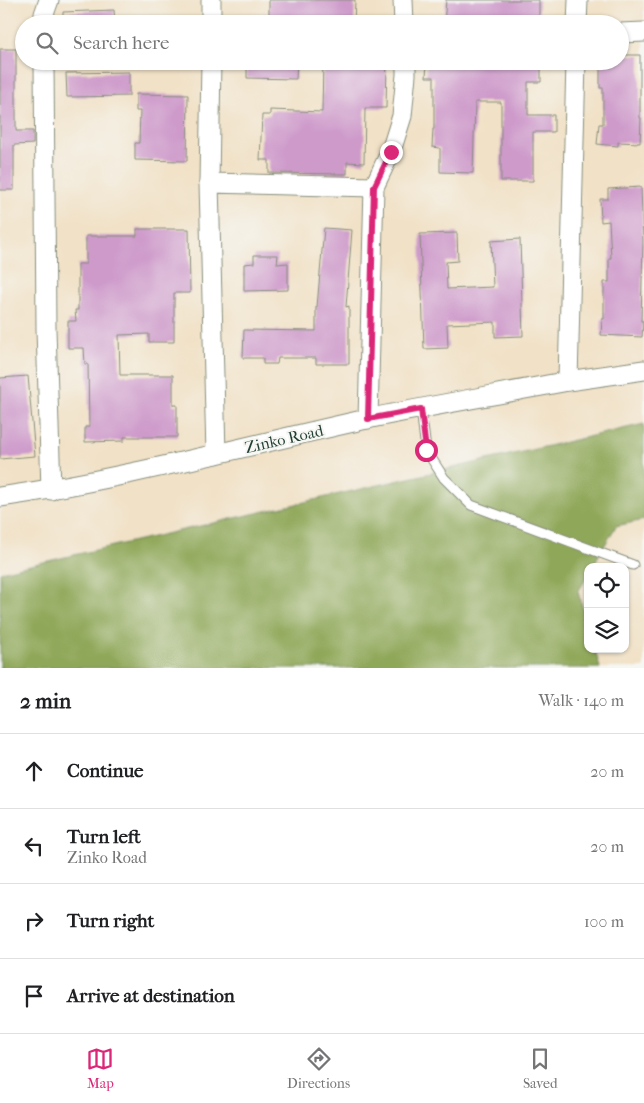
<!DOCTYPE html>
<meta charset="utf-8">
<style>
body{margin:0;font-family:"IM FELL French Canon",serif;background:#f6f6f6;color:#202124}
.controls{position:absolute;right:15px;bottom:15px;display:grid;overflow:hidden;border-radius:10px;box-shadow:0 1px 4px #0004}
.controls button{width:45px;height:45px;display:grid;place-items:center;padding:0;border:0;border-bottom:1px solid #e0e0e0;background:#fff;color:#202124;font:25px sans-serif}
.stop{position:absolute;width:15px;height:15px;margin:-11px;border:4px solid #db2777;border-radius:50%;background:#fff}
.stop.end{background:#db2777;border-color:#fff;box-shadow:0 1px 5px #0008}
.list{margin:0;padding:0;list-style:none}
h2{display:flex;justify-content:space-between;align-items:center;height:65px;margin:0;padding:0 20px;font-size:21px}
h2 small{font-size:16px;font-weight:400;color:#757577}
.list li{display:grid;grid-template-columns:32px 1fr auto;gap:15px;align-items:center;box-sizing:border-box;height:75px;padding:0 20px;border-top:1px solid #e0e0e0}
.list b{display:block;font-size:19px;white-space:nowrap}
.list p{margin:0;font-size:16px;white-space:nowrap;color:#757577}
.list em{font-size:16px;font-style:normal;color:#757577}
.icon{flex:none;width:28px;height:28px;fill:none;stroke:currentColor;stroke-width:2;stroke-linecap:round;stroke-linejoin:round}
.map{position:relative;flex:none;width:644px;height:668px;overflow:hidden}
.search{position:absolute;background:#fff;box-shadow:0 1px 4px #0004;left:15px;right:15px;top:15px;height:55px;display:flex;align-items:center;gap:12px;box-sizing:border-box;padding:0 18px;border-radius:28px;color:#757577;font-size:19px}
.sheet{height:365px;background:#fff}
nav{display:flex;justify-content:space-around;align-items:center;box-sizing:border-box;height:70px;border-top:1px solid #e0e0e0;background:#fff;font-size:14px;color:#757577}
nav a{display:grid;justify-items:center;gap:2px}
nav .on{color:#db2777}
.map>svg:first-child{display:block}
.forest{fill:#8fa759;stroke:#577246}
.building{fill:#ce9aca}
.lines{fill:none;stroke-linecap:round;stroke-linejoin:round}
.service-casing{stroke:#888f7d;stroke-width:11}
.minor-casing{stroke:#888f7d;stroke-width:21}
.service{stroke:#fff;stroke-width:9}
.minor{stroke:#fff;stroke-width:19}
.route{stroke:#db2777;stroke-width:6}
.labels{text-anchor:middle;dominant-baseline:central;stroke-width:4;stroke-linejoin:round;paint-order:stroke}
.street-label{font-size:16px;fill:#1f3d34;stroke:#f6f6f2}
</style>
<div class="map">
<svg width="644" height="668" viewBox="0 0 644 668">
<rect width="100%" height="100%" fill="#f6f6f2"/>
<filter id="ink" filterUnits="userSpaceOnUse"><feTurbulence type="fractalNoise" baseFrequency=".02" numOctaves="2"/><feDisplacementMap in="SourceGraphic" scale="10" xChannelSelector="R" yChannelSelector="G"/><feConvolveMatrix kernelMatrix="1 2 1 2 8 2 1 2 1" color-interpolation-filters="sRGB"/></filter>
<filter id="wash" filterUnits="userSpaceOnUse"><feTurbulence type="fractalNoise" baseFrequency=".0096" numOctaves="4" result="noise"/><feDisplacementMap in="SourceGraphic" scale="20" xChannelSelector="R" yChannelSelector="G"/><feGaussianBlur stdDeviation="1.12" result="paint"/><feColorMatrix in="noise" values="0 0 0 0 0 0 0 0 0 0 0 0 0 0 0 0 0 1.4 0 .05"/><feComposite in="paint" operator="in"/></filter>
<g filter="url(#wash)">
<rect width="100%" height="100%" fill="#f1e1c6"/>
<polygon class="forest" points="644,424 644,520 616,526 592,567 588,567 588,575 578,592 588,626 588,649 595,649 600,668 0,668 0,572"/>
<g id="blocks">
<g class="building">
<polygon points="269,0 355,0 354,24 269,24"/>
<polygon points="446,0 539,0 539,24 444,24"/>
<polygon points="114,10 115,24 63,24 63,12"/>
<polygon points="0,49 16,49 16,131 33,131 33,144 14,145 14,190 0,190"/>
<polygon points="620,55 640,55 640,118 641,118 640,143 618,142 618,146 597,144 599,124 603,124 603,88 600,88 600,66 603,66 603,61 620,61"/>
<polygon points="264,61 297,61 296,79 247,78 247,64 264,64"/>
<polygon points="323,61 387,61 386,108 365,108 364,163 347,162 347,174 269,173 269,160 260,160 262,115 270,115 270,110 322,112"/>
<polygon points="427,61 541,61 541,82 528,82 528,115 554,115 554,132 533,132 533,181 501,181 501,102 475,102 473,173 440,172 440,148 432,147 433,129 434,129 434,77 426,77"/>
<polygon points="129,72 129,96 67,97 66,73"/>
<polygon points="136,94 188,95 187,161 135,160 135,143 139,143 140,111 136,111"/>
<polygon points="641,187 643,241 641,321 643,321 642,337 601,335 602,319 604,319 604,282 609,282 609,258 611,258 609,221 601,222 600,199 608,199 608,189"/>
<polygon points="324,228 352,230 346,307 349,306 349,364 316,364 316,358 278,358 277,364 263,364 263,358 243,358 244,330 316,331 316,307 317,307"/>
<polygon points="137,229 189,229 190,293 174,293 174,342 149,342 149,334 119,335 120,375 173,375 173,405 177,405 177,437 124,437 124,441 85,442 85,427 89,427 88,364 85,364 84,348 68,348 68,321 76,321 75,310 78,310 78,264 86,264 86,236 137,236"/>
<polygon points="457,233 458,261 446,262 447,289 493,287 491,241 520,239 523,336 495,337 495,322 447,324 448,348 424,349 420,234"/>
<polygon points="254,255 278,255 277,264 288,263 288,290 244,291 244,264 254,263"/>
<polygon points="28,376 35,456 0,459 0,378"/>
</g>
</g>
</g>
<g filter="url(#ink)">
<use href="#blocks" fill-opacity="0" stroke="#888f7d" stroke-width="1"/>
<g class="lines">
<g class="service-casing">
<polyline id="service" points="421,409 426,450 444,478 471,505 633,565"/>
</g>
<g class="minor-casing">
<g id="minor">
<polyline points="403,0 404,24"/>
<polyline points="44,24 44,14 49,0"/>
<polyline points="211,24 211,0"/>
<polyline points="577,24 578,0"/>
<polyline points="620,33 644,32"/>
<polyline points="44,61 46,329 51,490"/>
<polyline points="576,61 568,381 644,370"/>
<polyline points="209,183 211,61"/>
<polyline points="368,419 374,187 391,151 402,116 406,75 406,61"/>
<polyline points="216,454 209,183 374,187"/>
<path d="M 0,497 C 124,479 245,446 367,419 C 434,405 501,394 568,381"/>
</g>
</g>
<use href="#service" class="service"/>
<use href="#minor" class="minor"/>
</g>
</g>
<g class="lines" filter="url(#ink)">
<polyline class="route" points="391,152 374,187 368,419 421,409 426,450"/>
</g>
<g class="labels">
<g class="street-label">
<text transform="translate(284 439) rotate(-13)">Zinko Road</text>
</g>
</g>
</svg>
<div class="controls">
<button><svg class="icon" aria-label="locate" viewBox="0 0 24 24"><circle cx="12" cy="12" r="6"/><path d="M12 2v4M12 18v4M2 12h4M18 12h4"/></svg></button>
<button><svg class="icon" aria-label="layers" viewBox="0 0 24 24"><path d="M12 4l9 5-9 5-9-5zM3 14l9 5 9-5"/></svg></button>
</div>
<div class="stop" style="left:426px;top:450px"></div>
<div class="stop end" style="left:391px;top:152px"></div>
<div class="search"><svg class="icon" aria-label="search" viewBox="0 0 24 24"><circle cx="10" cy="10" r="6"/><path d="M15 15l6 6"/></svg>Search here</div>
</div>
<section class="sheet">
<h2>2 min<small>Walk · 140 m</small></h2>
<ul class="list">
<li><svg class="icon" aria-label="ahead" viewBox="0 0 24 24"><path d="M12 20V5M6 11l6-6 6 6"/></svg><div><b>Continue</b></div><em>20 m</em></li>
<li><svg class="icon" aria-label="left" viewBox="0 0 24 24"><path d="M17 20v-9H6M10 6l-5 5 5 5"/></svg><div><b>Turn left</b><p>Zinko Road</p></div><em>20 m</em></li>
<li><svg class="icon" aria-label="right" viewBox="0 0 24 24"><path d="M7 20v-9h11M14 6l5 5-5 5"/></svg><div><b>Turn right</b></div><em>100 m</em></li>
<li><svg class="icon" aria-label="arrive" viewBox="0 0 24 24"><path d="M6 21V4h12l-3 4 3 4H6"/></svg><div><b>Arrive at destination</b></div></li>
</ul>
</section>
<nav>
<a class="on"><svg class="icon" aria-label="map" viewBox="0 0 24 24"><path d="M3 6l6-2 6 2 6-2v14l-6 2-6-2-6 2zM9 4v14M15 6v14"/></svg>Map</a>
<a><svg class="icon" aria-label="directions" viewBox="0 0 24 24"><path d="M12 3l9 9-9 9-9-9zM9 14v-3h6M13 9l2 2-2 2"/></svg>Directions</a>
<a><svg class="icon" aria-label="saved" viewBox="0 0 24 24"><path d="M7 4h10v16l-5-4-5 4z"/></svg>Saved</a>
</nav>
